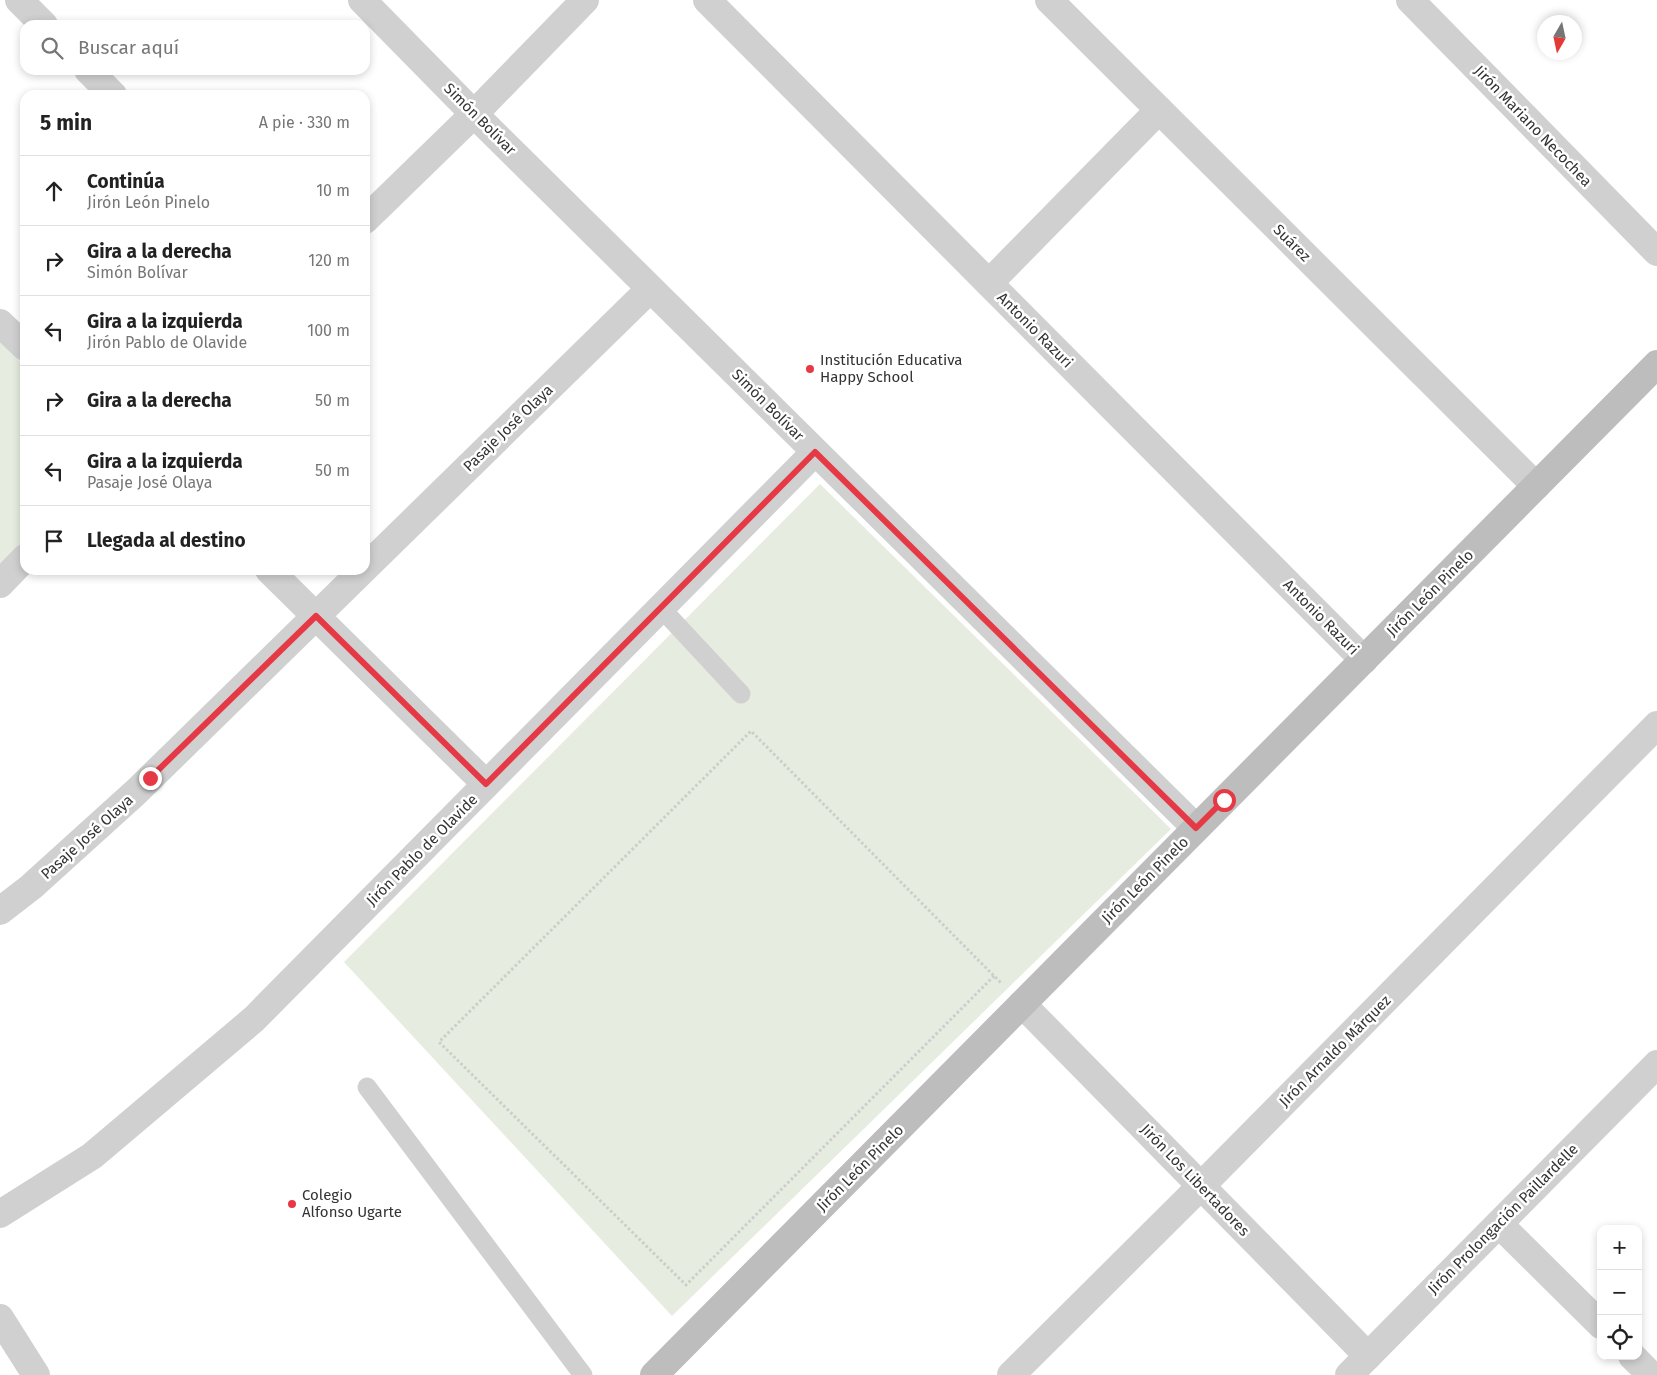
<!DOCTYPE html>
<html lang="es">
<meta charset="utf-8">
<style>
body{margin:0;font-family:"Fira Sans",sans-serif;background:#f6f6f6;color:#222}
.controls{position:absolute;right:15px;bottom:15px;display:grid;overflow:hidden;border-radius:10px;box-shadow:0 2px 8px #0003}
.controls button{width:45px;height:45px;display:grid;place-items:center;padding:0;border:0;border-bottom:1px solid #e0e0e0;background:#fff;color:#222;font:25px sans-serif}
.compass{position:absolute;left:1537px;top:15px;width:45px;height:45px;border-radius:50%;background:#fff;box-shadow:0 2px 8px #0003;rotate:189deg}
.stop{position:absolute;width:15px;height:15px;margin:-11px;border:4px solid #e63946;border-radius:50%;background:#fff}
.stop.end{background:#e63946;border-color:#fff;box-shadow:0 1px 5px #0008}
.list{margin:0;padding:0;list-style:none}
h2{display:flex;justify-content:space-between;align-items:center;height:65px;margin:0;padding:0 20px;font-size:21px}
h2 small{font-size:16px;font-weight:400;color:#767676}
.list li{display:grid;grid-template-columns:32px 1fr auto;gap:15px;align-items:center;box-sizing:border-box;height:70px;padding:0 20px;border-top:1px solid #e0e0e0}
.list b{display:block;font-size:19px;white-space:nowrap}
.list p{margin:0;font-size:16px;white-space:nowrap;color:#767676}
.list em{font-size:16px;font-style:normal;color:#767676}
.icon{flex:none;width:28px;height:28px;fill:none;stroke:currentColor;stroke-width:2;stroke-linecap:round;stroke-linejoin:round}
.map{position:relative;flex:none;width:1657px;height:1375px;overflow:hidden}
.search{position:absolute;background:#fff;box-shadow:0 2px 8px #0003;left:20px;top:20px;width:350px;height:55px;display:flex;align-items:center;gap:12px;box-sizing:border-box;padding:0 18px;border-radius:15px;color:#767676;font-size:19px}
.panel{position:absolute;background:#fff;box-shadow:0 2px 8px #0003;left:20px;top:90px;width:350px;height:485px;border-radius:15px}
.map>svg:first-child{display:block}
.green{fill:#e6ecdf}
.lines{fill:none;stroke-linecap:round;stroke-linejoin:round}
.path{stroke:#cdcdcd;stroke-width:3;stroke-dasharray:2.5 2.5;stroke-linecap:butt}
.lane{stroke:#d0d0d0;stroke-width:19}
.street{stroke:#d0d0d0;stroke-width:28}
.secondary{stroke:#bdbdbd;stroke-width:28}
.route{stroke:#e63946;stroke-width:6}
.poi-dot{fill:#e63946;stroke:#fff;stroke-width:2}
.labels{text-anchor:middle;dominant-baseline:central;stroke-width:5;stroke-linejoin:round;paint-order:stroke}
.street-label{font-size:15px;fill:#333;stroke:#fff}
.poi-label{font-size:15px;fill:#333;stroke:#fff;text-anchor:start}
</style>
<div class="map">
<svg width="1657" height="1375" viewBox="0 0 1657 1375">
<rect width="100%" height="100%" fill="#fff"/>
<g class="green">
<polygon points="0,342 25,366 25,541 0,565"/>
<polygon points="820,484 1171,829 672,1316 344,962"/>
</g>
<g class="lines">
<polyline class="path" points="994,976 686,1285 439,1042 751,731 1002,984"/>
<g class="lane">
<polyline points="661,608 741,694"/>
<polyline points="367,1087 583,1375"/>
</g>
<g class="street">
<polyline points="19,0 44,25"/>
<polyline points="362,0 474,114 1196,828"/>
<polyline points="707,0 1364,660"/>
<polyline points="1049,0 1536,486"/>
<polyline points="1410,0 1657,252"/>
<polyline points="88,70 113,95"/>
<polyline points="365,220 474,114 585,0"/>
<polyline points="989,283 1159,110"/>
<polyline points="0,323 25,347"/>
<polyline points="365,568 650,289"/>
<polyline points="269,570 486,784"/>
<polyline points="0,584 25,558"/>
<polyline points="0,911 31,887 136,792 363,570"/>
<polyline points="1022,1004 1368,1356"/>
<polyline points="0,1214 92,1156 254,1019 815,452"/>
<polyline points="1499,1224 1601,1325"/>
<polyline points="0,1318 36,1375"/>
<polyline points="1632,1356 1651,1375"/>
<polyline points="1011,1375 1201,1186 1657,725"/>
<polyline points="1349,1375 1657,1064"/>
</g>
<polyline class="secondary" points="654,1375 1657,364"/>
</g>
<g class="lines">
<polyline class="route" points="150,778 316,616 486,784 815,452 1196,828 1224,800"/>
</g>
<g class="poi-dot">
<circle cx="810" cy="369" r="5"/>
<circle cx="292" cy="1204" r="5"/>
</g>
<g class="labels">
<g class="street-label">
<text transform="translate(480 119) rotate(45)">Simón Bolívar</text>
<text transform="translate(1533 126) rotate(46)">Jirón Mariano Necochea</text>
<text transform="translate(1292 243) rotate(45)">Suárez</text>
<text transform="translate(1035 330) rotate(45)">Antonio Razuri</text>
<text transform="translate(768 405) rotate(45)">Simón Bolívar</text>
<text transform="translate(508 428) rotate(-44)">Pasaje José Olaya</text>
<text transform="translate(1430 593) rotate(-45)">Jirón León Pinelo</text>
<text transform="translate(1321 617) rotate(45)">Antonio Razuri</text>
<text transform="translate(87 837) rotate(-42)">Pasaje José Olaya</text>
<text transform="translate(422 850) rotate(-45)">Jirón Pablo de Olavide</text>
<text transform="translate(1145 880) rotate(-45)">Jirón León Pinelo</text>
<text transform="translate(1335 1051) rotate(-45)">Jirón Arnaldo Márquez</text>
<text transform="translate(860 1168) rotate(-45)">Jirón León Pinelo</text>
<text transform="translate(1195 1180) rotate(46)">Jirón Los Libertadores</text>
<text transform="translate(1503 1219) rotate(-45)">Jirón Prolongación Paillardelle</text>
</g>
<g class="poi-label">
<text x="820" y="360">Institución Educativa<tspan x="820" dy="17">Happy School</tspan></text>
<text x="302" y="1195">Colegio<tspan x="302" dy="17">Alfonso Ugarte</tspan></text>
</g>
</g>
</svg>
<div class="controls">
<button>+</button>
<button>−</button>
<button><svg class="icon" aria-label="locate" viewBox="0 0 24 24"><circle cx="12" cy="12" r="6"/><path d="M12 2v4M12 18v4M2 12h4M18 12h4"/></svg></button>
</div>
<svg class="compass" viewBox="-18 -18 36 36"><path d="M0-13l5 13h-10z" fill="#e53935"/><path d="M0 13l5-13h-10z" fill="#767676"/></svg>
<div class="stop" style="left:1224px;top:800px"></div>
<div class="stop end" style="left:150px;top:778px"></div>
<div class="search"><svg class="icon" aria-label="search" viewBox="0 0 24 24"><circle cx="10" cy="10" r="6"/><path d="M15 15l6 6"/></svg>Buscar aquí</div>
<section class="panel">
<h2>5 min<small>A pie · 330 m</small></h2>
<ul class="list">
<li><svg class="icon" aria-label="ahead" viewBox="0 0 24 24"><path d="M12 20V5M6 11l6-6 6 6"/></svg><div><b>Continúa</b><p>Jirón León Pinelo</p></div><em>10 m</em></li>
<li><svg class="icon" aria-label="right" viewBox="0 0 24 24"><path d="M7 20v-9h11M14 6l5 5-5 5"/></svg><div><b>Gira a la derecha</b><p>Simón Bolívar</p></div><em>120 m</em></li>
<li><svg class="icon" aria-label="left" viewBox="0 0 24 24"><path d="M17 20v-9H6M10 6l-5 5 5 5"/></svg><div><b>Gira a la izquierda</b><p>Jirón Pablo de Olavide</p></div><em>100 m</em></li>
<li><svg class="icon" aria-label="right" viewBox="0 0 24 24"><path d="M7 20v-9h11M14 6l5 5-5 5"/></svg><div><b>Gira a la derecha</b></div><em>50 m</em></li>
<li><svg class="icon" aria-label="left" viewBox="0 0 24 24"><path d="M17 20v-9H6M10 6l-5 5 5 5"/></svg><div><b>Gira a la izquierda</b><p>Pasaje José Olaya</p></div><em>50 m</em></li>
<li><svg class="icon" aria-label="arrive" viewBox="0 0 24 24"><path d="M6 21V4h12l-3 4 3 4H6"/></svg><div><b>Llegada al destino</b></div></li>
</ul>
</section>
</div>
